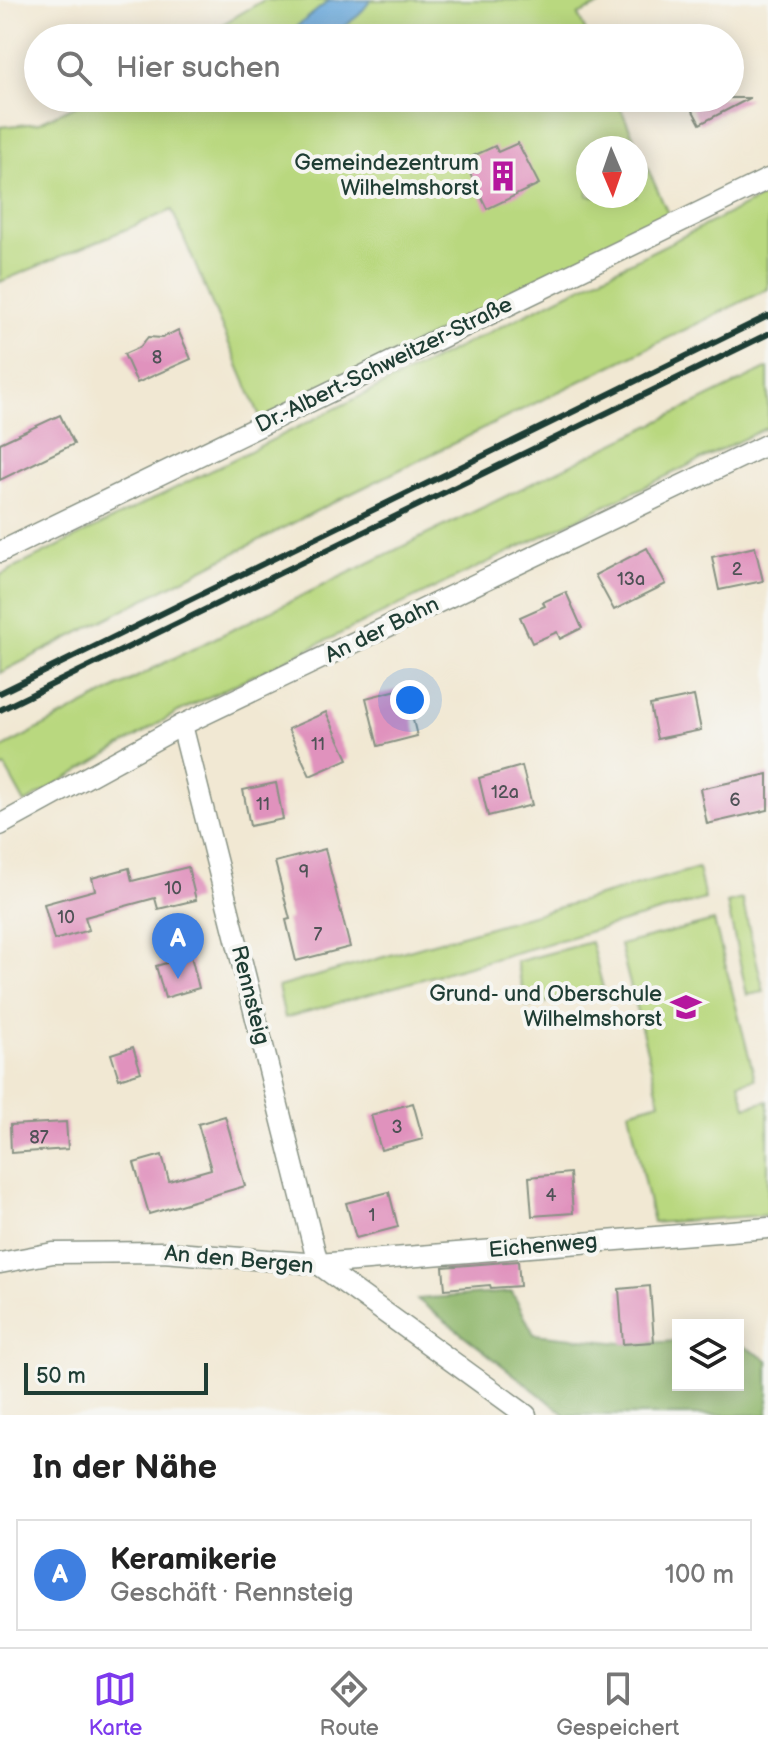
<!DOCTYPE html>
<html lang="de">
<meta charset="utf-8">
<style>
body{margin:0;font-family:"Balsamiq Sans",sans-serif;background:#f2f2f2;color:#222}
.controls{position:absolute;right:24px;bottom:24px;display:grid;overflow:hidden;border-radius:0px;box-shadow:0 4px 20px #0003}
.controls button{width:72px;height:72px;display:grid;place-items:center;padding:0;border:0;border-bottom:2px solid #e0e0e0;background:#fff;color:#222;font:40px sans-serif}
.compass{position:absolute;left:576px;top:136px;width:72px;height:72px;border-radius:50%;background:#fff;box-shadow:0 4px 20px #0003;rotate:178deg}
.scale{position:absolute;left:24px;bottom:20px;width:184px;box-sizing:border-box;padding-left:8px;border:4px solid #1f3d34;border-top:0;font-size:22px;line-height:28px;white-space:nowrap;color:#1f3d34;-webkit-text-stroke:6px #f6f6f2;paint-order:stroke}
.you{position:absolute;left:410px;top:700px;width:28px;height:28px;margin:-20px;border:6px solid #fff;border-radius:50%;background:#1a73e8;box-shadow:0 0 0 12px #1a73e833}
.badge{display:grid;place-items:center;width:52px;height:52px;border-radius:50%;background:#7c3aed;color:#fff;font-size:26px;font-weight:700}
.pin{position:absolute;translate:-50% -66px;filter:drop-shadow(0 2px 4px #0008)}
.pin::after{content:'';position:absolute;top:42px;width:28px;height:24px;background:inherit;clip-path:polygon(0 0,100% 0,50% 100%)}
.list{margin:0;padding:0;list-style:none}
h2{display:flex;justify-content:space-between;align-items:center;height:104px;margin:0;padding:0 32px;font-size:34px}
h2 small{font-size:26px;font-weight:400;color:#767676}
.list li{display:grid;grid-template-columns:52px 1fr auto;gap:24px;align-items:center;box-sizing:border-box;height:112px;margin:0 16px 16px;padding:0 16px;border:2px solid #e0e0e0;border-radius:0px}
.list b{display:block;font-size:30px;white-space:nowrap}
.list p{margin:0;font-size:26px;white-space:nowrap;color:#767676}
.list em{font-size:26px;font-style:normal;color:#767676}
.icon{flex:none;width:44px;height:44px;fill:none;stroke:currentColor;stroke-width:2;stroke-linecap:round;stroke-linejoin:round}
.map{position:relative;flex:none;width:768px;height:1415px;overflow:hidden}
.search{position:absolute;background:#fff;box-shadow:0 4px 20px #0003;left:24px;right:24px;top:24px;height:88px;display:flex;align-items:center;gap:20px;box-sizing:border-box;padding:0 28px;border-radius:44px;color:#767676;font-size:30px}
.sheet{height:232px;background:#fff}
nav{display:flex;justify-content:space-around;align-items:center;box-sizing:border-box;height:112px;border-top:2px solid #e0e0e0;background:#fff;font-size:22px;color:#767676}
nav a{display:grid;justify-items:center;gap:4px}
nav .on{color:#7c3aed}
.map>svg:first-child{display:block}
.green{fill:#b9d87f;stroke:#6c8a5a;stroke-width:2;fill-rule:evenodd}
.forest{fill:#92b86e;stroke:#587a51;stroke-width:2}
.water{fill:#66a6d9;stroke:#427286;stroke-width:2}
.building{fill:#e092bd}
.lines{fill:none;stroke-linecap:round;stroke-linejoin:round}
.street-casing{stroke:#889284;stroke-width:23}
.street{stroke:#fff;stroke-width:20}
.rail{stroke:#1f3d34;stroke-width:6}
.labels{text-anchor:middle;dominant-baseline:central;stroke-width:8;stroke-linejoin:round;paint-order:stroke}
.number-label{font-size:18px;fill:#4f5256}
.poi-label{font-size:22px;fill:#1f3d34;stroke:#f6f6f2;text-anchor:end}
.street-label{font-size:22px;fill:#1f3d34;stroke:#f6f6f2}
</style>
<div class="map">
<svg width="768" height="1415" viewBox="0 0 768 1415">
<rect width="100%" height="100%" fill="#f6f6f2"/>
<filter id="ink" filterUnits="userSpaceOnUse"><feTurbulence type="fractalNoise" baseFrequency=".0125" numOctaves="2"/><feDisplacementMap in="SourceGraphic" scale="16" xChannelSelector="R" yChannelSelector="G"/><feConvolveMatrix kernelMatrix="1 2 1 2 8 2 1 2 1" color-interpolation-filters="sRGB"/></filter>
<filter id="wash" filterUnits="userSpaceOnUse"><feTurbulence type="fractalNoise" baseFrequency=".006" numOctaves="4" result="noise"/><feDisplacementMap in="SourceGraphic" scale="32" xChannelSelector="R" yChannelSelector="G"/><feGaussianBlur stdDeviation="1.8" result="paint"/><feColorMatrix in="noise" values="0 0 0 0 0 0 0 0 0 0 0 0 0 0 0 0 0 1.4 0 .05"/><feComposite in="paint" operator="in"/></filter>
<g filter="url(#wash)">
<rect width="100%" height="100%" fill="#f1e8d3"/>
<g class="green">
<polygon points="264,0 611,0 578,15 589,38 199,38"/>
<path d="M 92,98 L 616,98 L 670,218 L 261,419 L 172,210 L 0,282 L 0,127 L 38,123 ZM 588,148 L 636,148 L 636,196 L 588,196 Z"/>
<polygon points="768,194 768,289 330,504 0,673 0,575"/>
<polygon points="768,368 768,427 178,712 25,803 5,767 0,769 0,749 160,665"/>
<polygon points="698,868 705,899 285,1018 278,987"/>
<polygon points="742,899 764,992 747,995 727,903"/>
<polygon points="714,921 755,1079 739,1083 746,1107 768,1101 768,1215 653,1223 629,1111 660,1102 620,945"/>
<polygon points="591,942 603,988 527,1007 516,962"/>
</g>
<polygon class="forest" points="512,1292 534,1334 631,1344 678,1341 678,1385 738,1385 738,1343 768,1360 768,1415 566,1415 417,1299"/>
<polygon class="water" points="330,0 371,0 359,15 329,38 282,38"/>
<g id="blocks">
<g class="building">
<polygon points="686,98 750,98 700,124"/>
<polygon points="518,143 539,184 487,209 467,167 476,162 473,156 495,146 498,152"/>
<polygon points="178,330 191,359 137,383 124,354 140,347 148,337 162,338"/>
<polygon points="60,415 74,444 0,480 0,443"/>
<polygon points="755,547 763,581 719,590 712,557"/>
<polygon points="647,548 666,584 614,610 595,575"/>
<polygon points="566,592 582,628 560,639 557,632 532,643 520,617 545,606 543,602"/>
<polygon points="405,688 417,736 378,746 366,698"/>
<polygon points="694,696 701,730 657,739 650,705"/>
<polygon points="326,712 348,759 310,776 288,729"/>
<polygon points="522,766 532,805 488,816 479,778"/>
<polygon points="768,774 768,810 707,824 700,789"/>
<polygon points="276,783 283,819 250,826 243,790"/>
<polygon points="325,849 350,947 296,961 286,920 290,919 275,862"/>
<polygon points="188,867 196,900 158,909 155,898 85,917 89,930 54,940 44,904 95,890 92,878 129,868 132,881"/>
<polygon points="191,956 199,988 165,998 156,966"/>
<polygon points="133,1047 141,1072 119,1079 111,1054"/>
<polygon points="413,1103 423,1139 381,1150 371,1115"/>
<polygon points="225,1116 245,1186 149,1214 134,1163 162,1155 169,1181 211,1169 198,1124"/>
<polygon points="66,1122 68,1149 11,1153 10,1125"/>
<polygon points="570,1173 573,1213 532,1216 529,1177"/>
<polygon points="389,1192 398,1227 356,1238 346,1203"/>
<polygon points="518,1261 520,1286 491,1288 490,1285 445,1289 443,1267"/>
<polygon points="650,1286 654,1342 623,1344 619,1289"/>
</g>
</g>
</g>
<g filter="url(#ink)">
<use href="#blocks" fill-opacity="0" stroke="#889284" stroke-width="2"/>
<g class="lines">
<g class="street-casing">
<g id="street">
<polyline points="0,552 768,179"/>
<polyline points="182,725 318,1264"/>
<polyline points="0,825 182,725 768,444"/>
<polyline points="0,1263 53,1253 163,1252 318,1264 768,1228"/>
<polyline points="318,1264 526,1415"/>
</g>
</g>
<use href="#street" class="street"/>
<g class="rail">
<polyline points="0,693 768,316"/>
<polyline points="0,710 768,334"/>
</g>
</g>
</g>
<defs>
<g id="building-bare" transform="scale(2.4)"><path d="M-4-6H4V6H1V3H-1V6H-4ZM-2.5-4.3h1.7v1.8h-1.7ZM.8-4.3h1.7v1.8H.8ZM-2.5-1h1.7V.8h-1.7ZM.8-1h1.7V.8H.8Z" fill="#b5179e" stroke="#f6f6f2" stroke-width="2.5" paint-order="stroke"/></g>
<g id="school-bare" transform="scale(2.4)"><path d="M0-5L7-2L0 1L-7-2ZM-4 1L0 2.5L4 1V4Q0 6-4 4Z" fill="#b5179e" stroke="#f6f6f2" stroke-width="2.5" paint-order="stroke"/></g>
</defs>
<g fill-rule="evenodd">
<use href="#building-bare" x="503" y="176"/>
<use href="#school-bare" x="686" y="1007"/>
</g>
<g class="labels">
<g class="number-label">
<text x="157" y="357">8</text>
<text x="737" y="569">2</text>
<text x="631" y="579">13a</text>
<text x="318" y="744">11</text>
<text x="505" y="792">12a</text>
<text x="735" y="800">6</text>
<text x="263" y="804">11</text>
<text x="304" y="872">9</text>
<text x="173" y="888">10</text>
<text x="66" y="917">10</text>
<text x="318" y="934">7</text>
<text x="397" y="1127">3</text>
<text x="39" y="1137">87</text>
<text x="551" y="1195">4</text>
<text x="372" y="1215">1</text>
</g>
<g class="poi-label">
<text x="479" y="163">Gemeindezentrum<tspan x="479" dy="25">Wilhelmshorst</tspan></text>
<text x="662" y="994">Grund- und Oberschule<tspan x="662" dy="25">Wilhelmshorst</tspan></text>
</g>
<g class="street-label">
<text transform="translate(384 365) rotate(-26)">Dr.-Albert-Schweitzer-Straße</text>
<text transform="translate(382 630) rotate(-26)">An der Bahn</text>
<text transform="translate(250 995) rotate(76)">Rennsteig</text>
<text transform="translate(543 1246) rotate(-5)">Eichenweg</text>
<text transform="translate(239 1260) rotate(5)">An den Bergen</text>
</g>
</g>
</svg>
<div class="controls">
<button><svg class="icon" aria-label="layers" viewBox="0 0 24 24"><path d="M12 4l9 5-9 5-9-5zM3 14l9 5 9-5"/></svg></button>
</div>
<svg class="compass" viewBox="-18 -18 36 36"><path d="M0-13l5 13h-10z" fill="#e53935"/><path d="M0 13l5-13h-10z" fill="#767676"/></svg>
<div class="scale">50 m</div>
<div class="you"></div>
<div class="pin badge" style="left:178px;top:979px;background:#3f7fe0">A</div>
<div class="search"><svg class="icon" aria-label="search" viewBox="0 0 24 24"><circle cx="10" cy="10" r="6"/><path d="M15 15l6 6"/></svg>Hier suchen</div>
</div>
<section class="sheet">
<h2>In der Nähe<small></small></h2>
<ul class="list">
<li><span class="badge" style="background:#3f7fe0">A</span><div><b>Keramikerie</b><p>Geschäft · Rennsteig</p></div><em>100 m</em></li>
</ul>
</section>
<nav>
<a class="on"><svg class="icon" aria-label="map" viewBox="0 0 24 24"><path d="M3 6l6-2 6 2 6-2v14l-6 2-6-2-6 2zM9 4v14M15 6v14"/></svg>Karte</a>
<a><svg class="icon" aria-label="directions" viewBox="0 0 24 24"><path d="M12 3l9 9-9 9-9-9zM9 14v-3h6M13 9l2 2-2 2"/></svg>Route</a>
<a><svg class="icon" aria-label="saved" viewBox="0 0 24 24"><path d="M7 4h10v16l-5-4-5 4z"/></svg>Gespeichert</a>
</nav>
